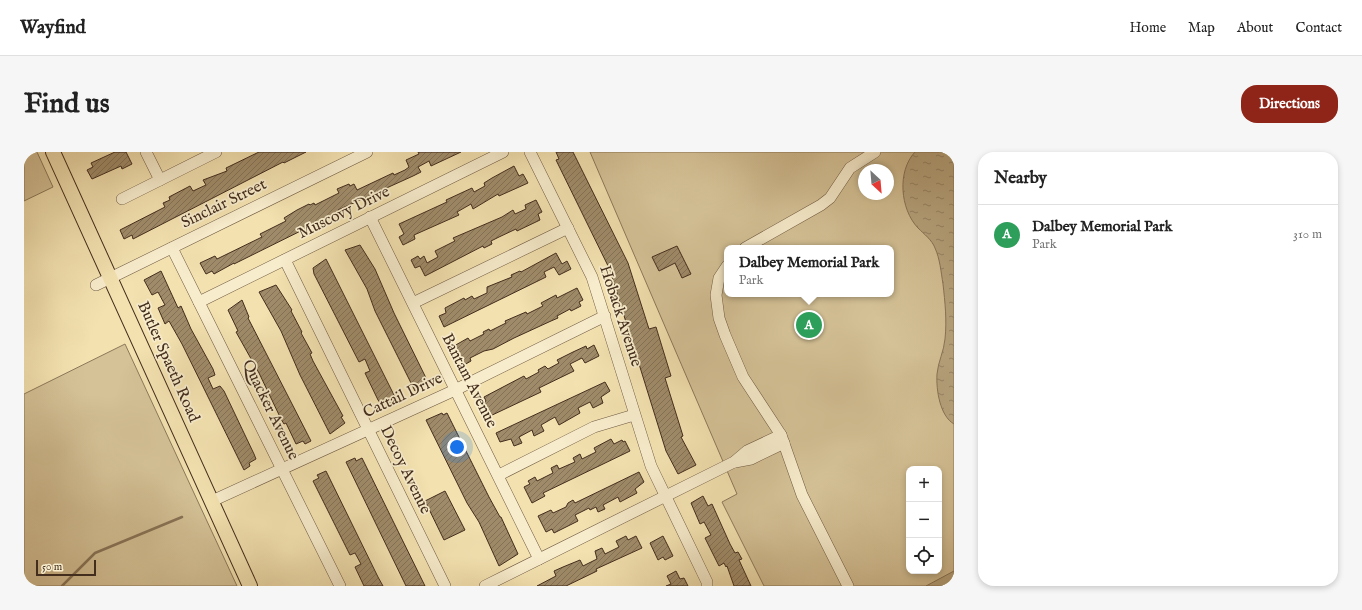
<!DOCTYPE html>
<meta charset="utf-8">
<style>
body{margin:0;font-family:"IM FELL English",serif;background:#f6f6f6;color:#222}
.controls{position:absolute;right:12px;bottom:12px;display:grid;overflow:hidden;border-radius:8px;box-shadow:0 2px 6px #0003}
.controls button{width:36px;height:36px;display:grid;place-items:center;padding:0;border:0;border-bottom:1px solid #e0e0e0;background:#fff;color:#222;font:20px sans-serif}
.compass{position:absolute;left:834px;top:12px;width:36px;height:36px;border-radius:50%;background:#fff;box-shadow:0 2px 6px #0003;rotate:154deg}
.scale{position:absolute;left:12px;bottom:10px;width:60px;box-sizing:border-box;padding-left:4px;border:2px solid #432d1d;border-top:0;font-size:11px;line-height:14px;white-space:nowrap;color:#432d1d;-webkit-text-stroke:3px #f7eccc;paint-order:stroke}
.you{position:absolute;left:433px;top:295px;width:14px;height:14px;margin:-10px;border:3px solid #fff;border-radius:50%;background:#1a73e8;box-shadow:0 0 0 6px #1a73e833}
.badge{display:grid;place-items:center;width:26px;height:26px;border-radius:50%;background:#8f2418;color:#fff;font-size:13px;font-weight:700}
.pin{position:absolute;translate:-50% -50%;border:2px solid #fff;box-shadow:0 1px 4px #0006}
.popup{position:absolute;left:700px;top:93px;width:170px;height:52px;box-sizing:border-box;display:grid;place-content:center;border-radius:8px;background:#fff;filter:drop-shadow(0 1px 3px #0005);font-size:13px;white-space:nowrap;color:#767676}
.popup b{font-size:15px;color:#222}
.popup::after{content:'';position:absolute;left:50%;top:100%;margin-left:-8px;border:8px solid transparent;border-top-color:#fff}
.list{margin:0;padding:0;list-style:none}
h2{display:flex;justify-content:space-between;align-items:center;height:52px;margin:0;padding:0 16px;font-size:17px}
h2 small{font-size:13px;font-weight:400;color:#767676}
.list li{display:grid;grid-template-columns:26px 1fr auto;gap:12px;align-items:center;box-sizing:border-box;height:60px;padding:0 16px;border-top:1px solid #e0e0e0}
.list b{display:block;font-size:15px;white-space:nowrap}
.list p{margin:0;font-size:13px;white-space:nowrap;color:#767676}
.list em{font-size:13px;font-style:normal;color:#767676}
.icon{flex:none;width:22px;height:22px;fill:none;stroke:currentColor;stroke-width:2;stroke-linecap:round;stroke-linejoin:round}
.map{position:relative;flex:none;width:930px;height:434px;overflow:hidden;border-radius:16px}
header{display:flex;align-items:center;gap:24px;box-sizing:border-box;height:56px;padding:0 20px;background:#fff;border-bottom:1px solid #e0e0e0}
header strong{font-size:19px}
nav{display:flex;gap:22px;margin-inline-start:auto;font-size:14px}
.intro{display:flex;align-items:center;justify-content:space-between;box-sizing:border-box;height:96px;padding:0 24px}
h1{margin:0;font-size:28px}
.button{padding:10px 18px;border-radius:16px;background:#8f2418;color:#fff;font-size:14px;font-weight:700}
main{display:flex;gap:24px;padding:0 24px}
aside{flex:1;background:#fff;border-radius:16px;box-shadow:0 2px 6px #0003}
.map>svg:first-child{display:block}
.green{fill:#d5c297;stroke:#8c785a;fill-rule:evenodd}
.water{fill:url(#water-ripples);stroke:#897457}
.lines{fill:none;stroke-linecap:round;stroke-linejoin:round}
.stream{stroke:#897457;stroke-width:2.5}
.building{fill:url(#building-hatch);stroke:#432d1d}
.minor-casing{stroke:#6f5a42;stroke-width:12}
.major-casing{stroke:#432d1d;stroke-width:16}
.minor{stroke:#f7eccc;stroke-width:11}
.major{stroke:#f3e1b0;stroke-width:14}
.labels{text-anchor:middle;dominant-baseline:central;stroke-width:3.5;stroke-linejoin:round;paint-order:stroke}
.street-label{font-size:16px;fill:#432d1d;stroke:#f7eccc}
</style>
<header>
<strong>Wayfind</strong>
<nav><a>Home</a><a>Map</a><a>About</a><a>Contact</a></nav>
</header>
<div class="intro"><h1>Find us</h1><a class="button">Directions</a></div>
<main>
<div class="map">
<svg width="930" height="434" viewBox="0 0 930 434">
<defs>
<pattern id="water-ripples" width="26" height="14" patternUnits="userSpaceOnUse"><rect width="26" height="14" fill="#b7a47e"/><path d="M2 4q2-2 4 0t4 0M15 11q2-2 4 0t4 0" fill="none" stroke="#968667"/></pattern>
<pattern id="building-hatch" width="6" height="6" patternUnits="userSpaceOnUse"><rect width="6" height="6" fill="#9f8b69"/><path d="M-1 1l2-2M0 6l6-6M5 7l2-2" fill="none" stroke="#837256"/></pattern>
</defs>
<rect width="100%" height="100%" fill="#f3e1b0"/>
<filter id="stains"><feTurbulence type="fractalNoise" baseFrequency=".005" numOctaves="4"/><feColorMatrix values="0 0 0 0 .2 0 0 0 0 .09 0 0 0 0 .02 0 0 0 .5 -.17"/></filter>
<radialGradient id="worn" r=".72"><stop offset=".6" stop-color="#630" stop-opacity="0"/><stop offset="1" stop-color="#630" stop-opacity=".3"/></radialGradient>
<g class="green">
<polygon points="0,0 13,0 29,35 0,49"/>
<path d="M 566,0 L 930,0 L 930,434 L 740,434 L 698,350 L 713,342 ZM 840,18 L 864,18 L 864,42 L 840,42 ZM 703,96 L 867,96 L 867,142 L 703,142 ZM 885,317 L 915,317 L 915,419 L 885,419 Z"/>
<polygon points="101,192 213,434 0,434 0,242"/>
</g>
<g class="water">
<path d="M 891,0 L 930,0 L 930,272 C 916,264 912,238 913,222 C 914,210 920,199 921,187 C 923,168 921,150 919,132 C 917,120 916,107 911,96 C 908,88 900,82 894,76 C 876,57 873,19 891,0 Z"/>
<polygon points="930,419 930,434 902,434"/>
</g>
<g class="lines">
<polyline class="stream" points="38,434 71,401 158,365"/>
</g>
<g class="building">
<polygon points="91,0 102,0 108,12 98,17 97,14 68,27 63,18 69,15 67,11"/>
<polygon points="235,0 282,0 260,11 259,10 109,87 108,83 100,87 96,78 141,55 139,51 146,48 145,45 166,34 169,39 182,33 179,28 203,19 202,16"/>
<polygon points="394,0 437,0 407,14 405,9 394,15 397,20 389,24 314,58 315,60 210,112 210,111 190,122 188,119 182,122 176,111 191,104 193,107 238,85 236,82 262,69 260,66 273,58 285,52 286,53 290,51 291,53 315,41 313,37 325,32 326,34 330,32 333,38 369,21 370,23 381,18 385,15 382,8 395,2"/>
<polygon points="532,0 549,0 604,111 625,177 632,175 647,224 641,226 659,284 657,285 672,313 654,322 642,299 588,125 589,124 532,8 535,7"/>
<polygon points="490,14 495,24 499,22 504,31 475,44 474,42 449,57 447,52 433,60 435,63 390,83 391,87 379,93 375,85 380,82 375,72 423,50 422,48 448,36 450,40 461,34 460,31 468,26"/>
<polygon points="512,48 518,60 514,62 516,68 493,79 492,77 475,85 467,89 468,92 460,96 459,94 401,124 396,114 391,116 387,108 394,104 396,107 400,104 403,111 414,105 411,99 431,89 429,86 478,65 489,58 491,62 502,57 501,53"/>
<polygon points="336,93 351,117 370,161 403,228 396,232 398,236 391,239 351,159 343,137 321,98"/>
<polygon points="653,94 667,122 658,126 651,111 635,119 628,105"/>
<polygon points="532,101 538,112 543,109 547,117 535,123 530,115 520,120 522,125 420,175 415,164 422,161 421,156 440,146 441,148 448,144 450,147 463,141 463,135 488,125 487,123 496,119 497,120"/>
<polygon points="302,107 373,249 366,252 364,249 357,252 354,248 341,221 346,219 341,207 335,210 290,122 289,116"/>
<polygon points="137,119 154,156 157,154 167,177 189,217 191,223 184,226 189,237 196,234 200,239 230,302 232,307 225,311 226,314 220,318 158,192 145,169 141,172 134,156 141,153 134,140 128,143 120,128"/>
<polygon points="252,133 268,158 267,159 278,180 277,181 288,201 286,202 289,209 319,264 317,265 321,271 306,282 276,223 257,179 235,140"/>
<polygon points="553,136 559,148 555,150 557,154 547,159 546,157 533,164 534,166 527,169 490,186 469,197 460,199 446,206 447,209 440,213 430,194 444,186 446,189 460,182 459,180 465,177 466,179 482,171 481,169 502,160 503,162 519,154 517,151 532,143 533,146"/>
<polygon points="218,148 225,165 224,166 287,289 281,292 279,289 272,292 262,271 260,272 257,267 235,221 212,180 214,179 204,158"/>
<polygon points="570,193 575,204 561,211 558,206 546,212 550,219 515,236 517,240 464,265 457,251 462,249 460,245 500,224 502,227 515,220 514,218 521,214 524,217 535,211 533,208 549,200 562,194 563,197"/>
<polygon points="581,230 586,239 577,245 579,251 569,256 566,250 554,256 556,261 535,273 531,265 517,273 520,279 510,284 508,278 495,285 498,291 490,294 487,287 476,290 472,281"/>
<polygon points="418,261 419,263 423,261 465,345 476,365 477,365 494,402 475,414 455,370 443,351 402,268"/>
<polygon points="587,287 590,292 598,288 599,290 601,289 606,299 519,341 521,344 508,351 500,335 506,332 504,329 511,325 513,329 529,321 527,316 533,313 535,317 551,310 549,306 556,302 558,307 572,300 570,296"/>
<polygon points="331,306 332,309 338,306 401,434 382,434 322,310"/>
<polygon points="302,319 354,425 359,434 340,434 331,415 337,412 331,401 326,403 289,329 295,326 293,323"/>
<polygon points="615,320 620,330 611,337 613,341 596,350 594,345 579,353 581,357 574,360 572,355 566,358 565,356 551,363 554,369 530,381 528,377 522,380 514,364 527,358 529,361 542,355 544,351 549,348 551,351"/>
<polygon points="421,339 441,378 420,388 401,349"/>
<polygon points="679,344 684,354 688,352 706,392 711,401 714,400 718,407 715,408 727,434 710,434 703,414 702,415 700,411 695,414 681,386 687,383 680,370 676,372 667,351"/>
<polygon points="602,384 604,388 612,384 618,396 572,417 573,419 542,434 513,434 532,424 530,419 539,415 556,408 559,414 573,407 571,399 578,396 581,402 595,395 592,389"/>
<polygon points="639,384 649,404 641,408 639,405 634,408 626,391"/>
<polygon points="652,419 656,427 660,426 664,434 642,434 647,432 643,424"/>
</g>
<g class="lines">
<g class="minor-casing">
<g id="minor">
<polyline points="122,0 136,28"/>
<polyline points="506,0 568,125 627,314 683,430 683,434"/>
<polyline points="98,47 192,0"/>
<polyline points="346,65 515,407"/>
<polyline points="148,96 316,434"/>
<polyline points="721,96 797,53 806,46 826,16 851,0"/>
<polyline points="261,108 421,434"/>
<polyline points="703,114 695,126 692,143 695,166 701,183 719,225 757,283 778,343 824,434"/>
<polyline points="72,133 343,0"/>
<polyline points="175,150 479,0"/>
<polyline points="389,151 544,76"/>
<polyline points="711,310 727,307 760,291"/>
<polyline points="475,323 570,275 610,263"/>
<polyline points="188,349 431,238 581,164"/>
<polyline points="461,434 710,310 723,299 757,283"/>
</g>
</g>
<g class="major-casing">
<polyline id="major" points="29,0 226,434"/>
</g>
<use href="#minor" class="minor"/>
<use href="#major" class="major"/>
</g>
<g class="labels">
<g class="street-label">
<text transform="translate(200 52) rotate(-26)">Sinclair Street</text>
<text transform="translate(320 61) rotate(-26)">Muscovy Drive</text>
<text transform="translate(596 164) rotate(72)">Hoback Avenue</text>
<text transform="translate(144 210) rotate(66)">Butler Spaeth Road</text>
<text transform="translate(445 229) rotate(63)">Bantam Avenue</text>
<text transform="translate(379 244) rotate(-25)">Cattail Drive</text>
<text transform="translate(246 258) rotate(64)">Quacker Avenue</text>
<text transform="translate(381 318) rotate(64)">Decoy Avenue</text>
</g>
</g>
<rect width="100%" height="100%" filter="url(#stains)"/>
<rect width="100%" height="100%" fill="url(#worn)"/>
</svg>
<div class="controls">
<button>+</button>
<button>−</button>
<button><svg class="icon" aria-label="locate" viewBox="0 0 24 24"><circle cx="12" cy="12" r="6"/><path d="M12 2v4M12 18v4M2 12h4M18 12h4"/></svg></button>
</div>
<svg class="compass" viewBox="-18 -18 36 36"><path d="M0-13l5 13h-10z" fill="#e53935"/><path d="M0 13l5-13h-10z" fill="#767676"/></svg>
<div class="scale">50 m</div>
<div class="you"></div>
<div class="pin badge" style="left:785px;top:173px;background:#2e9e5b">A</div>
<div class="popup"><b>Dalbey Memorial Park</b>Park</div>
</div>
<aside>
<h2>Nearby<small></small></h2>
<ul class="list">
<li><span class="badge" style="background:#2e9e5b">A</span><div><b>Dalbey Memorial Park</b><p>Park</p></div><em>310 m</em></li>
</ul>
</aside>
</main>
